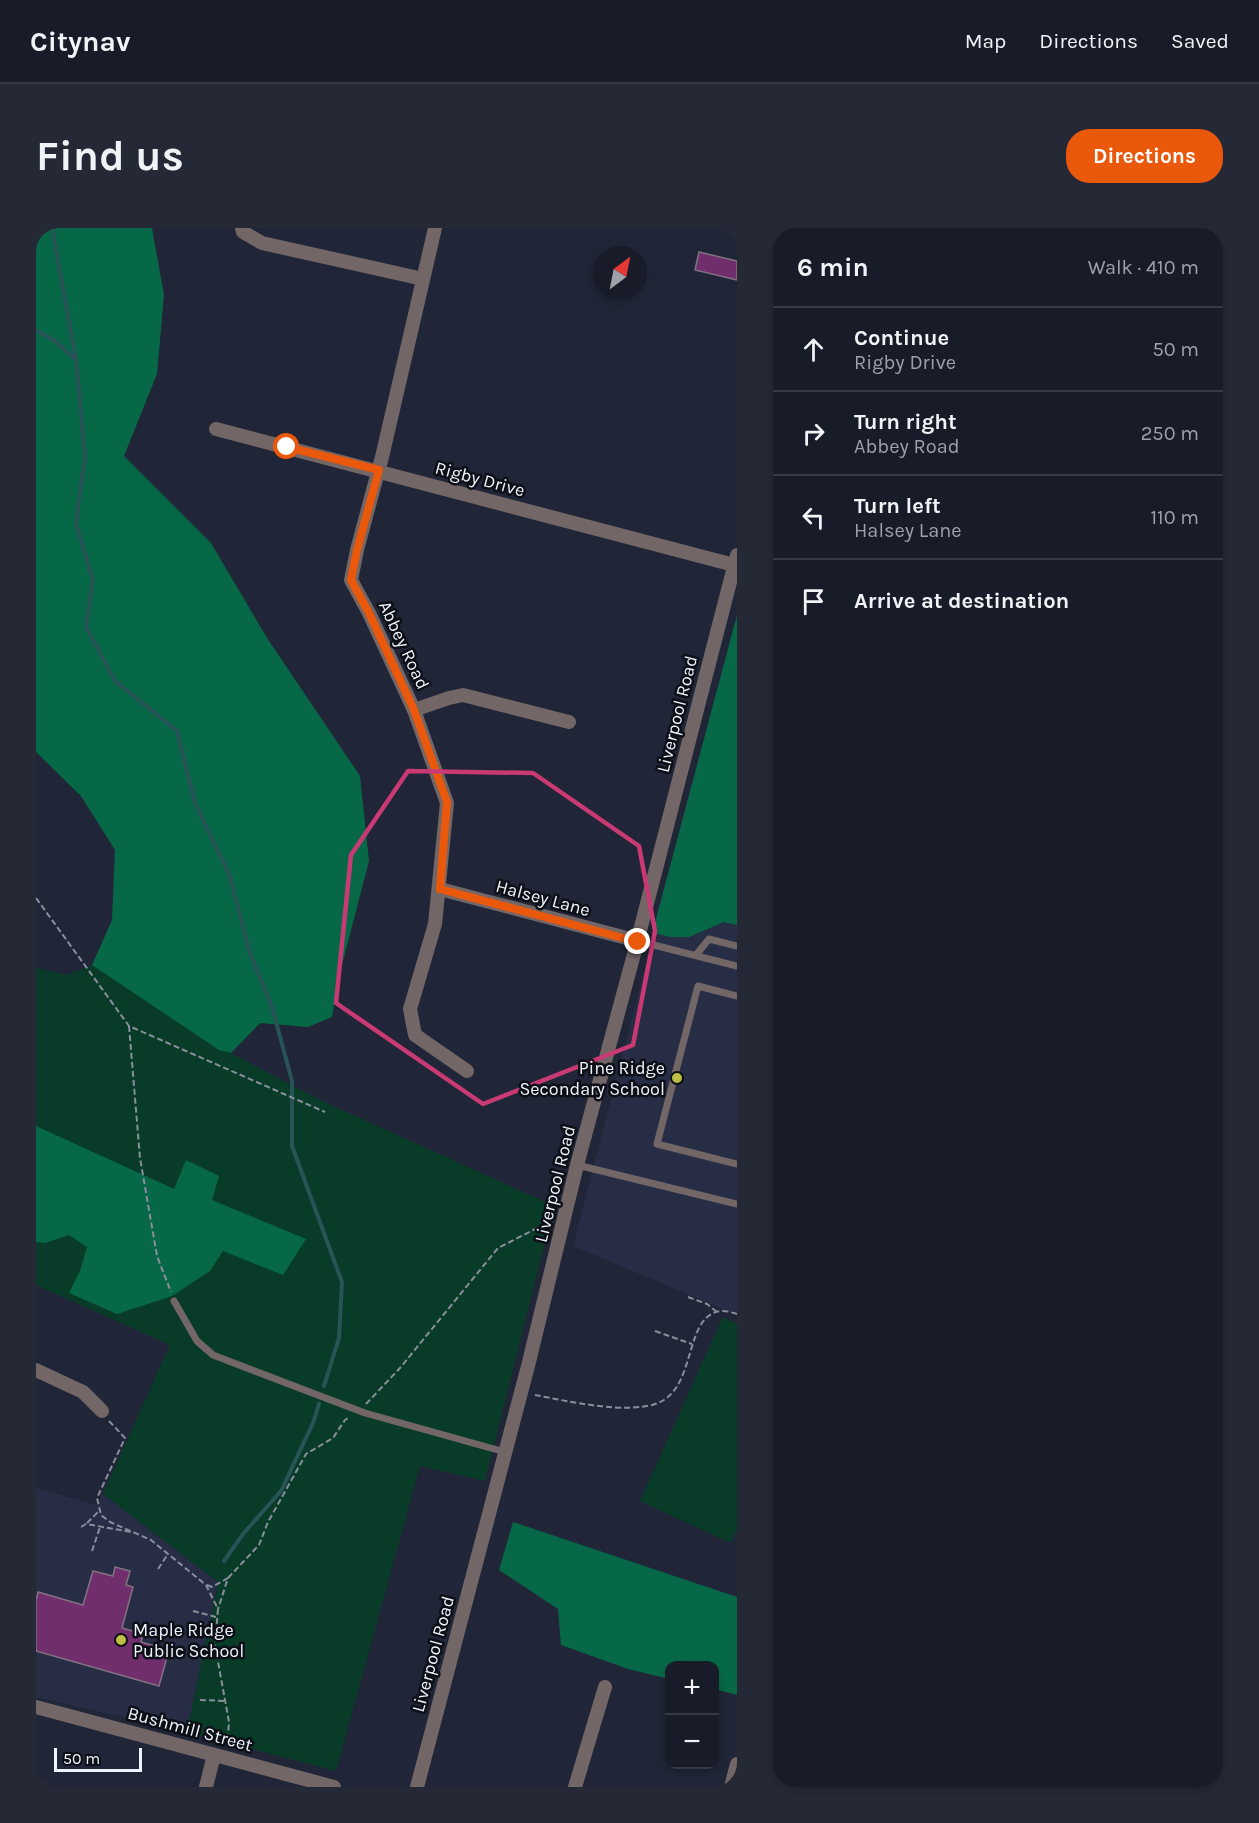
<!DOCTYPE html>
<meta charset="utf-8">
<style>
body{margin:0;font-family:Karla,sans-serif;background:#252935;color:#f1f3f6}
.controls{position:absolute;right:18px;bottom:18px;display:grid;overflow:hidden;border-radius:12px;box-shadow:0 3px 9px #0003}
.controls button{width:54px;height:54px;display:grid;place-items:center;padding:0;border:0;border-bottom:2px solid #363a46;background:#181c29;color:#f1f3f6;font:30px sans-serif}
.compass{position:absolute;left:557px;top:18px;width:54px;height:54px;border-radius:50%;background:#181c29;box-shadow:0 3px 9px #0003;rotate:32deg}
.scale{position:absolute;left:18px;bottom:15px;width:88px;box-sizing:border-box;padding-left:6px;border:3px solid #eff3fe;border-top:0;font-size:16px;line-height:21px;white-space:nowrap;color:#eff3fe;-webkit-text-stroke:4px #0d0f17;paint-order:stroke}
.stop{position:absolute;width:18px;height:18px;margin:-14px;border:4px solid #ea580c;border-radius:50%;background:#fff}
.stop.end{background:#ea580c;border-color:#fff;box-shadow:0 2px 6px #0008}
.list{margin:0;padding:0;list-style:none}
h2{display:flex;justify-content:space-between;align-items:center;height:78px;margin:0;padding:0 24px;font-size:26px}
h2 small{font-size:20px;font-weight:400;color:#9fa1a8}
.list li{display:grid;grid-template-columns:39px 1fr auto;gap:18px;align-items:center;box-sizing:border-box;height:84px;padding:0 24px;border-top:2px solid #363a46}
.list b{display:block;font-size:22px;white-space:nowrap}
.list p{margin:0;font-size:20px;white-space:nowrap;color:#9fa1a8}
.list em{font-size:20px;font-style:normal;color:#9fa1a8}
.icon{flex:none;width:33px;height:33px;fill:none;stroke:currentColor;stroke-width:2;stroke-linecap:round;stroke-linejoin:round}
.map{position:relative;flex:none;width:701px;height:1559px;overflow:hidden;border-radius:24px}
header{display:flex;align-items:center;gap:36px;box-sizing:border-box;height:84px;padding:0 30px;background:#181c29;border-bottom:2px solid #363a46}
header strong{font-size:28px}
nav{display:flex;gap:33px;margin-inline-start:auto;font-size:21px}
.intro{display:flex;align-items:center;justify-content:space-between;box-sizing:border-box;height:144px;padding:0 36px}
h1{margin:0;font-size:42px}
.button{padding:15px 27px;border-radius:24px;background:#ea580c;color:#fff;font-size:21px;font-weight:700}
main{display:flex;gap:36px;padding:0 36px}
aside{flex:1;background:#181c29;border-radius:24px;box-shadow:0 3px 9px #0003}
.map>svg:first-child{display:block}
.built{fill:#262d44}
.green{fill:#083c28}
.forest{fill:#076847}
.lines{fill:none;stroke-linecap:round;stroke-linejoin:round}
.stream{stroke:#285457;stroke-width:4}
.building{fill:#702f6c;stroke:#837181;stroke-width:1.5}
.path{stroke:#898e9c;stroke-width:2;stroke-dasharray:6 3;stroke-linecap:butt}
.service{stroke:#726667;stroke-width:7}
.minor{stroke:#726667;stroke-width:14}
.route{stroke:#ea580c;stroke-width:8}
.marked{fill:none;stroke:#c93973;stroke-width:4.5;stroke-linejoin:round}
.poi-dot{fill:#bcbf44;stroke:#0d0f17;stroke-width:2}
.labels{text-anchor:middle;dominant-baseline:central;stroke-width:5;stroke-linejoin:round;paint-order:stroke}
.street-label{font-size:18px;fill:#eff3fe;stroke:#0d0f17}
.poi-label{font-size:18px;fill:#eff3fe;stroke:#0d0f17;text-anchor:end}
</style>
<header>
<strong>Citynav</strong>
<nav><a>Map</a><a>Directions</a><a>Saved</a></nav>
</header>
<div class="intro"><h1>Find us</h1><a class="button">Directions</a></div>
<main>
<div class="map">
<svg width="701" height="1559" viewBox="0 0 701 1559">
<rect width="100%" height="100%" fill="#202637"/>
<g class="built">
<polygon points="688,694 701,697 701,1087 537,1018 618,705 634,709 653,709"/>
<polygon points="0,1260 61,1277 67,1266 182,1354 151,1504 0,1469"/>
</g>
<g class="green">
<polygon points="56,737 183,822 195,825 284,872 518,978 449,1253 384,1238 300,1543 151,1504 182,1354 67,1266 134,1117 0,1057 0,740 30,747"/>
<polygon points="687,1089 701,1096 701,1301 695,1315 604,1273"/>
</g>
<g class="forest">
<polygon points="0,0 116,0 128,67 121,146 88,228 175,315 231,410 324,548 333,633 301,756 296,789 272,799 224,795 195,825 183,822 56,737 76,692 79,622 45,568 0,524"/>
<polygon points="701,387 701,697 688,694 653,709 634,709 618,705 617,702"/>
<polygon points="0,898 138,961 150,932 183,948 176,972 270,1011 247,1047 187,1023 174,1043 136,1068 81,1086 33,1065 44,1043 51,1019 33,1007 9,1015 0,1014"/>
<polygon points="477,1294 701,1369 701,1467 679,1461 678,1438 634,1438 633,1451 592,1441 525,1417 522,1381 463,1342"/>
</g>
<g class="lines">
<g class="stream">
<polyline points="16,0 40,132 49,229 40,296 57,352 50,399 79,453 141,503 159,575 193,646 214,725 236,779 256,853 256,918 306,1054 303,1110 288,1158"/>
<polyline points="0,102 19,113 39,131"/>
<polyline points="188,1333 207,1306 245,1263 277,1195 283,1176"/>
</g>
</g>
<g class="building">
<polygon points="663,24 701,33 701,52 659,42"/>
<polygon points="79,1339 94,1343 90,1357 97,1359 86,1400 107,1406 105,1414 133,1422 123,1458 0,1423 0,1373 2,1364 47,1377 57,1343 77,1348"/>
</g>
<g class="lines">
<g class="path">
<polyline points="0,670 93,798 289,884"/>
<polyline points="93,798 104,930 121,1028 135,1064"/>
<polyline points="652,1069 671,1076 681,1084"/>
<polyline points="619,1103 656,1116"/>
<path d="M 499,1167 C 531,1173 591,1187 622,1175 C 662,1159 647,1084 687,1083 C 692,1083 697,1085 701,1086"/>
<polyline points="330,1176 364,1140 462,1020 515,993"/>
<polyline points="73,1193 89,1210 61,1270 65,1287 74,1294 115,1312 170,1357 182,1381 179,1417 193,1494 191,1518"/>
<polyline points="51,1295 64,1282"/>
<polyline points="45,1299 50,1296 95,1304"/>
<polyline points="56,1323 64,1299"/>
<polyline points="122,1341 132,1326"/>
<polyline points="192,1350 223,1317 232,1294 270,1226 297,1210 309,1192 314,1189"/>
<polyline points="171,1357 176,1359 192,1350 182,1381"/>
<polyline points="157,1383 180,1389"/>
<polyline points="164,1472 189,1473"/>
</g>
<g class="service">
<polyline points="602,713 701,738"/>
<polyline points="660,727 673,711 701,718"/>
<polyline points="701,768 662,758 621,916 701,936"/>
<polyline points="541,937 701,976"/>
<polyline points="138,1073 161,1113 177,1127 329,1185 469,1224"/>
</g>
<g class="minor">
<polyline points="206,0 207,4 226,15 387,51"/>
<polyline points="399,0 346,229 321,322 315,352 333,385 378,482 411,575 399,696 374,781 379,807 431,843"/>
<polyline points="180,201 698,337"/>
<polyline points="378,482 413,470 427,467 533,494"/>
<polyline points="404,661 602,713"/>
<polyline points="0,1142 47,1164 66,1183"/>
<polyline points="0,1479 298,1559"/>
<polyline points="170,1559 178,1527"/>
<polyline points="381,1559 492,1138 541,937 598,726 701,327"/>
<polyline points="539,1559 569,1459"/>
<polyline points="695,1559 701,1536"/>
</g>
</g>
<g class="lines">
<polyline class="route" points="251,219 343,242 321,322 315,352 333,385 378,482 411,574 404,661 602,714"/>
</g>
<path class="marked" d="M 372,543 L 497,545 L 603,618 L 619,703 L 597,817 L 447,876 L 300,775 L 315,627 Z"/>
<g class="poi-dot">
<circle cx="641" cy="850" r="6"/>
<circle cx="85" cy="1412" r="6"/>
</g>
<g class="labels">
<g class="street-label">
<text transform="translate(444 251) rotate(15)">Rigby Drive</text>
<text transform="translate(368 417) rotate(65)">Abbey Road</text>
<text transform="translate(641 486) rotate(-76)">Liverpool Road</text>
<text transform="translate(507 670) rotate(15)">Halsey Lane</text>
<text transform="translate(519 956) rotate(-76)">Liverpool Road</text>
<text transform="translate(397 1426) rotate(-75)">Liverpool Road</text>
<text transform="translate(154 1501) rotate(15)">Bushmill Street</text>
</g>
<g class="poi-label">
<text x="629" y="840">Pine Ridge<tspan x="629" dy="21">Secondary School</tspan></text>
<text x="97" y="1402" text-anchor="start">Maple Ridge<tspan x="97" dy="21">Public School</tspan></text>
</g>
</g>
</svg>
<div class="controls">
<button>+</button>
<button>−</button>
</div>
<svg class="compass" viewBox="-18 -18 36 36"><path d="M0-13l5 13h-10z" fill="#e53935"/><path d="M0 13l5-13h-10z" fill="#9fa1a8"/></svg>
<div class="scale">50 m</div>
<div class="stop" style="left:251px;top:219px"></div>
<div class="stop end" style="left:602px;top:714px"></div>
</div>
<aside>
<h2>6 min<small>Walk · 410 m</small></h2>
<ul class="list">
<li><svg class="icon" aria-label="ahead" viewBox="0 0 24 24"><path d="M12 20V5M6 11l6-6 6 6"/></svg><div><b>Continue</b><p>Rigby Drive</p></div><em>50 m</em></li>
<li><svg class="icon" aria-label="right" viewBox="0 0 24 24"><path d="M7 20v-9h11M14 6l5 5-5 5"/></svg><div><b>Turn right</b><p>Abbey Road</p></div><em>250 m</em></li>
<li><svg class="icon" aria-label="left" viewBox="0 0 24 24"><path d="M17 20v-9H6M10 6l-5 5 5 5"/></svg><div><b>Turn left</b><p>Halsey Lane</p></div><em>110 m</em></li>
<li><svg class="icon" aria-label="arrive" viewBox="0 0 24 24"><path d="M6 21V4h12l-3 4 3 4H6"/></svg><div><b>Arrive at destination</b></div></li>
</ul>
</aside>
</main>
